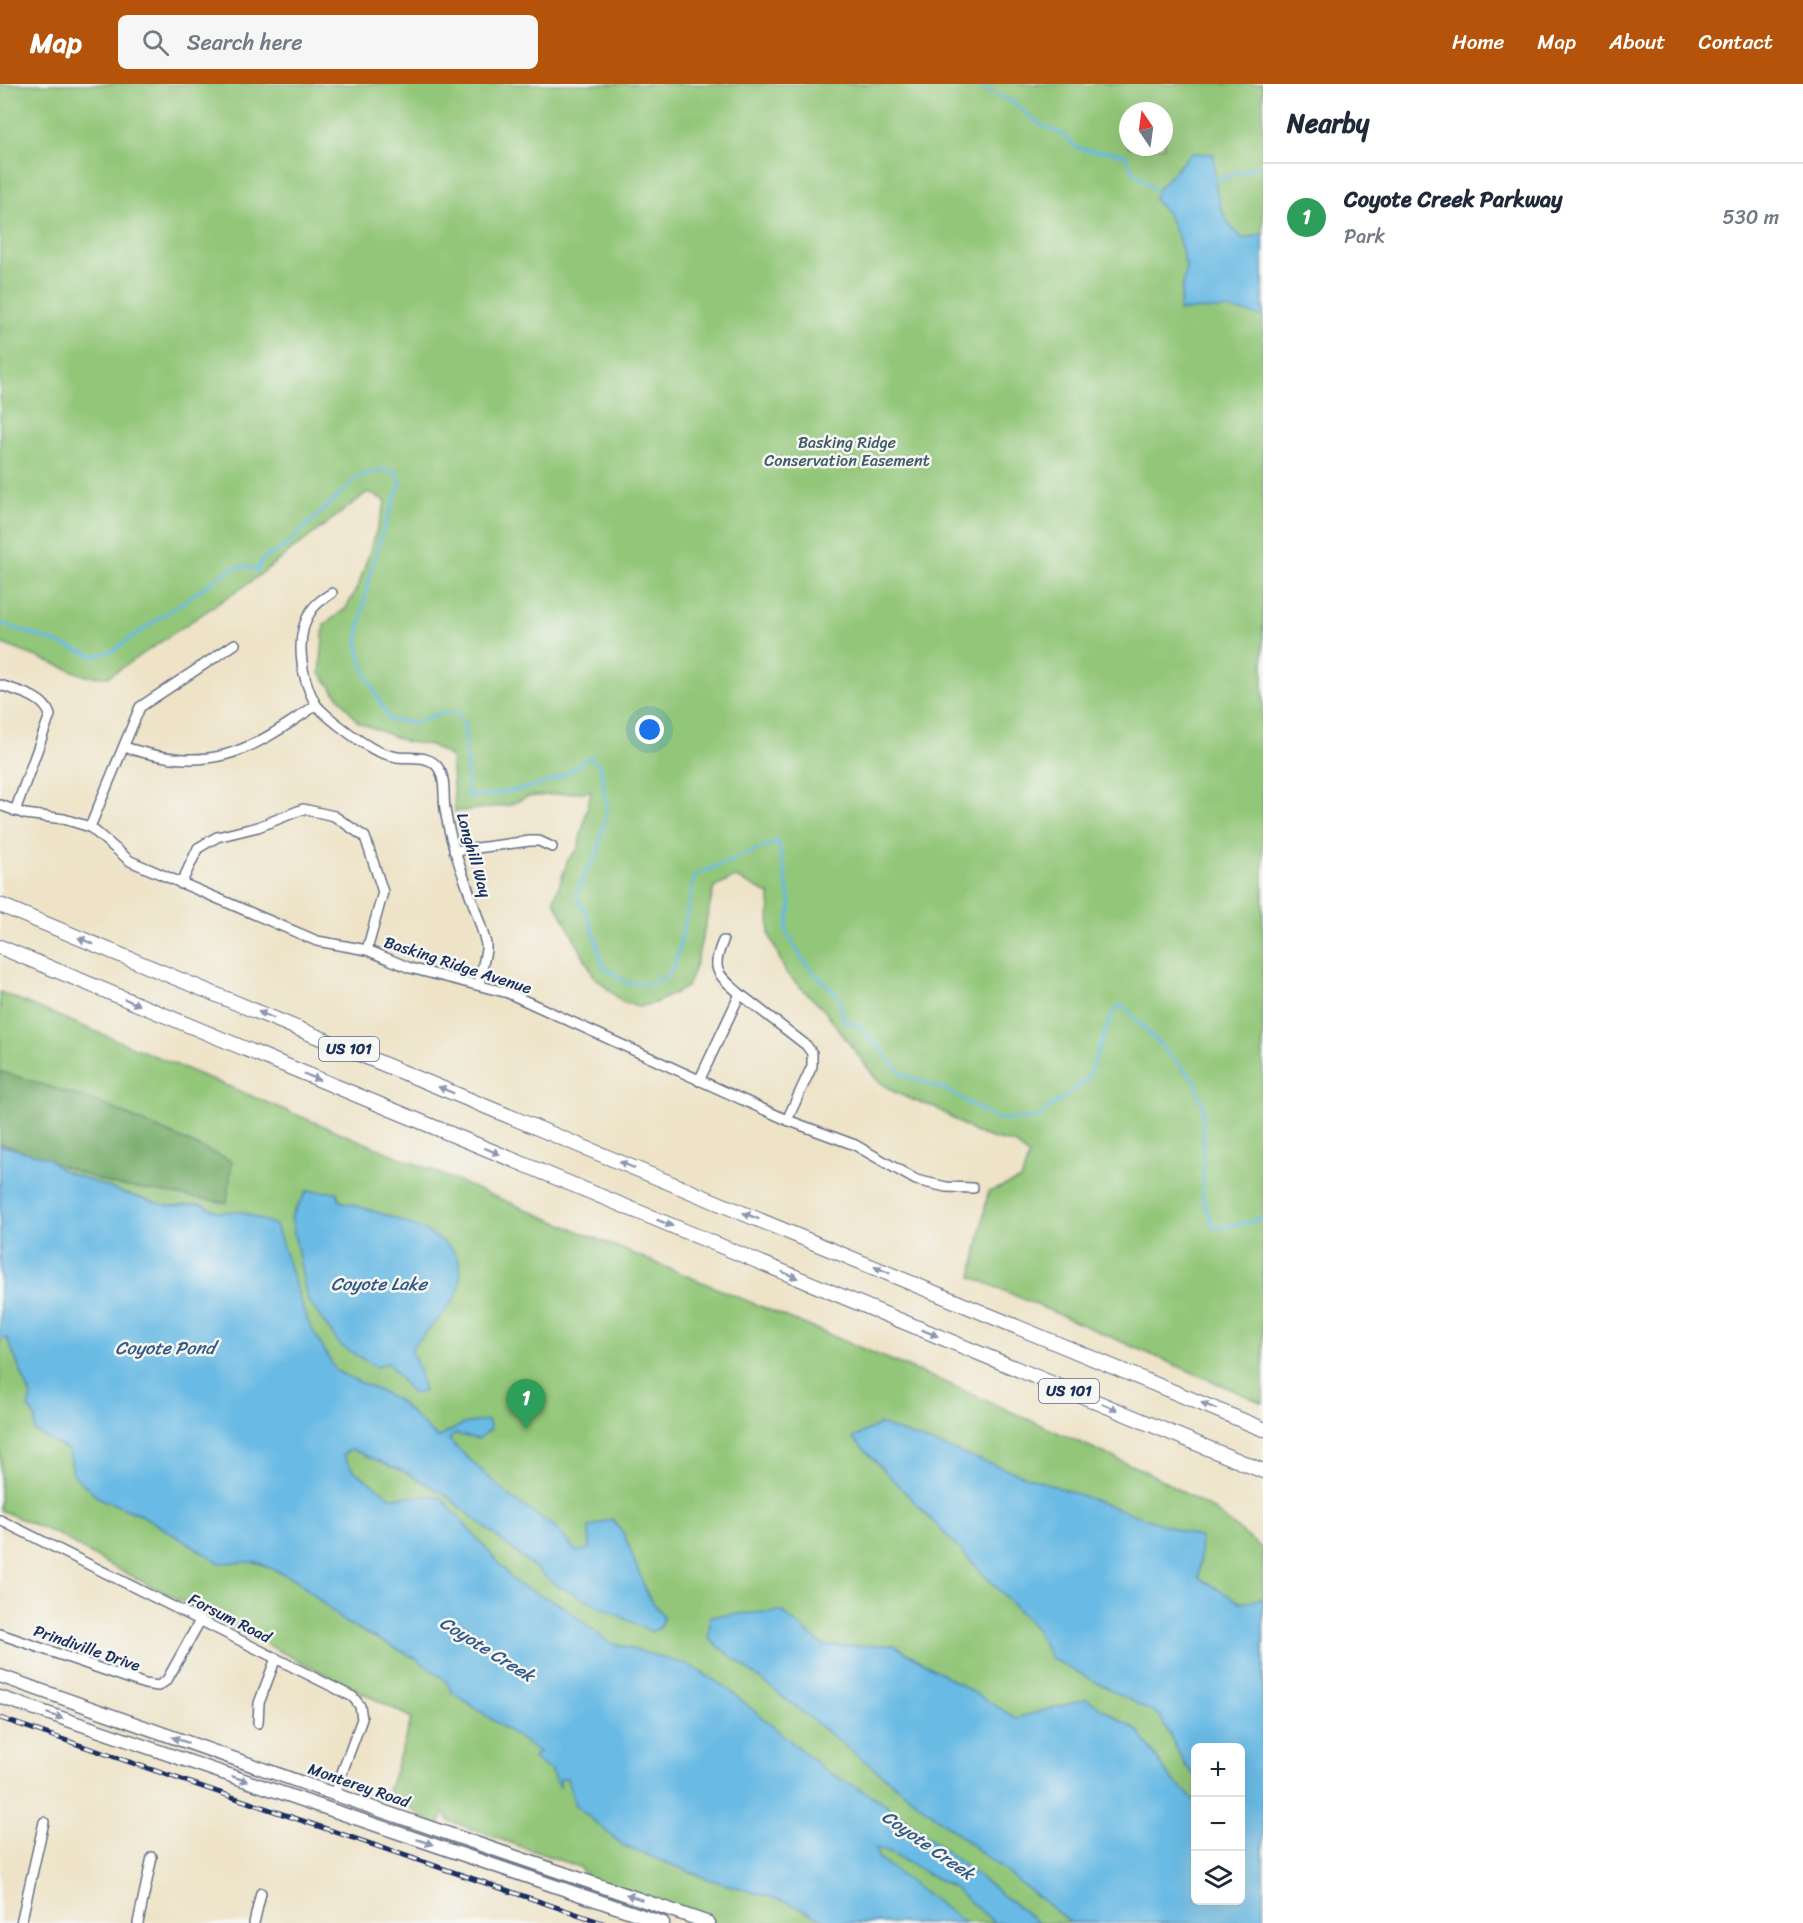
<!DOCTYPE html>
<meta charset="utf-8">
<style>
body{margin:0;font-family:Sriracha,sans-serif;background:#f6f6f7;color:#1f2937}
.controls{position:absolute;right:18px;bottom:18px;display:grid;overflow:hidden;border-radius:9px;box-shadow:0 6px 24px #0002}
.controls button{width:54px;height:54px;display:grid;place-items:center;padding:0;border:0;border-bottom:2px solid #e0e1e3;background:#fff;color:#1f2937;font:30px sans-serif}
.compass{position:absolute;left:1119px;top:18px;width:54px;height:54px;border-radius:50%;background:#fff;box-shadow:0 6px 24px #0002;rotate:347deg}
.you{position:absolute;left:650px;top:646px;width:21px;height:21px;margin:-15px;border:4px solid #fff;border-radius:50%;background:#1a73e8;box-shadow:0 0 0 9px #1a73e833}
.badge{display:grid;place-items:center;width:39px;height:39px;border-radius:50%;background:#b45309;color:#fff;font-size:20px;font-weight:700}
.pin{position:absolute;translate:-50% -50px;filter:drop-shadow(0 2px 3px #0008)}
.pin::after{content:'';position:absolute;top:32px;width:21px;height:18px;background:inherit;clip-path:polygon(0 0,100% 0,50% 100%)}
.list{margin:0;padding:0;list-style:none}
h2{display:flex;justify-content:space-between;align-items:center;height:78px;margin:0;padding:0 24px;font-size:26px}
h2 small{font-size:20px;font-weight:400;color:#747a83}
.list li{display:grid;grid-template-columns:39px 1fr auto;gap:18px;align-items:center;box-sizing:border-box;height:108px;padding:0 24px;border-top:2px solid #e0e1e3}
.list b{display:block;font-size:22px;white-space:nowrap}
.list p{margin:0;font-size:20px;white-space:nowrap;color:#747a83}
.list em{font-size:20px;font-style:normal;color:#747a83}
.icon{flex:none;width:33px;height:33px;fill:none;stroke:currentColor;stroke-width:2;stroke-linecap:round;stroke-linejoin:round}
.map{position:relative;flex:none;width:1263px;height:1839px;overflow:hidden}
header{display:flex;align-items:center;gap:36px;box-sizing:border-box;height:84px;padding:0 30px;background:#b45309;color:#fff}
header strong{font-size:28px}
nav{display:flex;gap:33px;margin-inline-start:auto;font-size:21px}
.search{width:420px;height:54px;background:#f6f6f7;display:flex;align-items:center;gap:15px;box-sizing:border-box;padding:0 21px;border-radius:9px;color:#747a83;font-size:22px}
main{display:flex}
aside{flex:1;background:#fff}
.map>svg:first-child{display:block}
.green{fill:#92c678;stroke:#567a6b;stroke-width:1.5;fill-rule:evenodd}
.forest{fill:#75ab68;stroke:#486d63;stroke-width:1.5}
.water{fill:#69bae4;stroke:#4274a1;stroke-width:1.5}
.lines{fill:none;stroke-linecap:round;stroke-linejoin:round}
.stream{stroke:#69bae4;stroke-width:3}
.minor-casing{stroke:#656e83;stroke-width:12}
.major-casing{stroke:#656e83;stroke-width:15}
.highway-casing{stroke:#656e83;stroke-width:16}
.minor{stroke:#fff;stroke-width:9}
.major{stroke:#fff;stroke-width:12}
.highway{stroke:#fff;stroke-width:14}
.rail-casing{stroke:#1b2f5e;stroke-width:5}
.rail{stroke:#f6f6f2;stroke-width:3;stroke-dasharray:9;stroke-linecap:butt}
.oneway{fill:#8d97ae}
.labels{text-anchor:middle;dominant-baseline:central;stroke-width:5;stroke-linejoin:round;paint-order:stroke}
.shield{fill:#f6f6f2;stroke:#5d6b8a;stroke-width:1.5}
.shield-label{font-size:15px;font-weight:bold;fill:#1b2f5e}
.park-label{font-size:16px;fill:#3f5c66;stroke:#f6f6f2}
.street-label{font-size:16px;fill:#1b2f5e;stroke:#f6f6f2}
.water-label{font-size:18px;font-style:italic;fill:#325986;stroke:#f6f6f2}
</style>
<header>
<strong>Map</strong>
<div class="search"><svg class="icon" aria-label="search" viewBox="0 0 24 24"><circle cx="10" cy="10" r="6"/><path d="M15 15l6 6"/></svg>Search here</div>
<nav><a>Home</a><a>Map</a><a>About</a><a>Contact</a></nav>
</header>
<main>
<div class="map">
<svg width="1263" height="1839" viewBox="0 0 1263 1839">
<rect width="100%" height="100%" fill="#f6f6f2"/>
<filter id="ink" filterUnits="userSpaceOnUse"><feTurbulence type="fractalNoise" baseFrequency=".0167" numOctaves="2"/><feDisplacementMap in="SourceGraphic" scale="12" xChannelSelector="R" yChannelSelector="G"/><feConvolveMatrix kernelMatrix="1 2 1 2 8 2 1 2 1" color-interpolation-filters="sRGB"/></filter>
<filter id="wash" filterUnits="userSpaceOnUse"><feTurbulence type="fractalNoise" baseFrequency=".008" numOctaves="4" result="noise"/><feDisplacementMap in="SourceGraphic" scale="24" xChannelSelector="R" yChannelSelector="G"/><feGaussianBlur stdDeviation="1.35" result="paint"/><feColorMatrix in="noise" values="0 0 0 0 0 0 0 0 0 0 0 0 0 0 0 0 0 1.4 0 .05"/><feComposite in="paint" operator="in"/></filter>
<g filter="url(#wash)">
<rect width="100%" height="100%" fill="#eee3c7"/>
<g class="green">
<path d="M 0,0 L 1263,0 L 1263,1319 L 972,1193 L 988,1108 L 1021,1095 L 1029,1072 L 1014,1059 L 994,1055 L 974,1048 L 935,1023 L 915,1017 L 894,1008 L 876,995 L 824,926 L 786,889 L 769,850 L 770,811 L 735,793 L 714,804 L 696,880 L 687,903 L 655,919 L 639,923 L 622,918 L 594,892 L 554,816 L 568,776 L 578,765 L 591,707 L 527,713 L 509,721 L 455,728 L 451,673 L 431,661 L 407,658 L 358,638 L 320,589 L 324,541 L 346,524 L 359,500 L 386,417 L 368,408 L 249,499 L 108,593 L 86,592 L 0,559 ZM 1128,27 L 1164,27 L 1164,63 L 1128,63 Z"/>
<path d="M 0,908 L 951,1301 L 1151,1390 L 1214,1426 L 1263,1465 L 1263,1839 L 709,1839 L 592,1798 L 579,1783 L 449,1737 L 444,1728 L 438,1744 L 388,1707 L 412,1634 L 104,1478 L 61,1452 L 0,1426 ZM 1196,1664 L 1240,1664 L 1240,1816 L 1196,1816 Z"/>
</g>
<polygon class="forest" points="0,987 100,1019 232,1077 227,1119 111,1100 0,1059"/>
<g class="water">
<path d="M 1191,69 L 1214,70 C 1214,92 1215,117 1227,136 C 1230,143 1237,149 1243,155 L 1263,150 L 1263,233 C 1236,223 1208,224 1179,227 L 1186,181 L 1178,153 L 1167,129 L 1154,115 L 1158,105 Z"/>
<polygon points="0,1061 48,1074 60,1085 123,1109 169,1122 201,1120 218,1128 239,1127 276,1141 306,1234 336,1287 396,1315 438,1354 463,1340 488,1336 491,1345 478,1355 455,1350 449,1356 510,1413 555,1443 577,1468 590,1465 589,1443 612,1435 624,1450 648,1512 663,1532 661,1543 652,1548 556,1501 443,1409 407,1389 351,1365 343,1371 353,1386 391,1413 440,1412 517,1500 560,1520 608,1558 691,1582 727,1604 826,1687 878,1715 1039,1839 995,1839 954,1804 892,1770 875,1764 879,1775 965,1839 831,1839 787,1818 711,1796 624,1762 575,1721 567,1694 560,1695 560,1703 551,1687 533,1674 539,1668 452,1608 446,1597 417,1575 346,1539 295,1495 256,1478 220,1479 143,1432 97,1413 73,1390 69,1367 34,1347 36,1335 28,1323 31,1312 7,1254 0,1257"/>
<path d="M 307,1107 L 337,1108 L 340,1117 C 370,1126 434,1143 454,1168 C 463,1179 462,1199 456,1212 C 450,1225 421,1252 411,1265 L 418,1283 L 424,1308 L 412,1310 L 388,1279 L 376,1283 L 341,1262 L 307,1215 L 291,1133 Z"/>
<polygon points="879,1340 1201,1454 1199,1494 1242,1519 1263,1514 1263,1839 1071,1839 709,1555 710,1532 781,1527 824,1562 894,1561 1016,1634 1087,1615 1138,1647 1169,1692 1195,1717 1196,1816 1240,1816 1240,1664 1196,1664 1195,1692 1185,1681 1160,1632 1051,1574 1035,1544 853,1354"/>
</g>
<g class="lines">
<g class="stream">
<polyline points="973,0 1013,18 1039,40 1063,51 1077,64 1098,68 1115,68 1126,72 1131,84 1159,110"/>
<polyline points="1212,97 1263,81"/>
<path d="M 0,539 L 95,572 L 112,567 L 232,484 L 246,482 L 257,487 L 262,476 L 285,462 L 358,393 L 378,386 L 395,387 L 401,398 C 384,442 369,484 362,531 C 360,543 357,556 359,568 C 364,591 379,614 389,636 L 415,639 L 438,630 L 457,628 L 465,644 L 468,713 C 501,709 533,706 564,691 C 573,686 580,678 591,673 L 601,684 L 607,725 L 597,772 L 586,787 L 576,810 L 587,831 L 598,861 L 602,881 L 627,899 L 649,900 L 667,892 L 676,879 L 695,791 L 778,757 L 791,821 L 786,847 L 803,877 L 839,913 L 844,938 L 857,940 L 904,991 L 944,1005 L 997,1035 L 1035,1035 L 1087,996 L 1113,928 L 1122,921 L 1195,997 L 1203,1021 L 1203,1073"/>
<polyline points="1203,1080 1203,1116 1214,1144 1251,1138 1263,1133"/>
</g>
</g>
</g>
<g filter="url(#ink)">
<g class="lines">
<g class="minor-casing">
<g id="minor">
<path d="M 332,509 C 324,514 316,519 311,527 C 294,552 301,593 315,619 C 321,629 356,655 368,662 C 377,668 387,671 397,673 C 412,675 430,670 439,685 C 446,695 443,712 445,725 C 452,772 474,814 486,860 L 486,866 L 479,900"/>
<path d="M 0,601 C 17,607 44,612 50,631 L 15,727"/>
<path d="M 124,663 C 210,690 246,670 316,621"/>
<polyline points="0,721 25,730 64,735 90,743 130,777 317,857 367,866 410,884 508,909 787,1036 855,1061 916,1096 946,1103 973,1104"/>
<polyline points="90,743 140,623 235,560"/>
<polyline points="454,767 530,757 539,757 552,763"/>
<polyline points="181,800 198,764 217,753 258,743 303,725 334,732 365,753 383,808 367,866"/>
<path d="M 723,857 C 710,887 718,890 740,910"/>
<polyline points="699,997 740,910 806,961 812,969 812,982 787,1036"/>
<polyline points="0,1436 353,1613 360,1622 362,1635 334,1710"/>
<polyline points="0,1550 145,1600 158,1602 167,1596 201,1535"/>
<polyline points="258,1639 259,1619 276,1574"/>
<polyline points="21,1839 44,1738"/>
<polyline points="138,1839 152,1773"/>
<polyline points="254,1839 261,1809"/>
</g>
</g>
<g class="major-casing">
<g id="major">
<polyline points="0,1592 382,1727 709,1839"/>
<polyline points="0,1613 663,1839"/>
</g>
</g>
<g class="highway-casing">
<g id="highway">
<polyline points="0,821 1263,1345"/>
<polyline points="0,863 1263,1387"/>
</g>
</g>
<use href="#minor" class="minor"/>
<use href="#major" class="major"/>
<use href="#highway" class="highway"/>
<g class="rail-casing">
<polyline id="rail" points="0,1634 603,1839"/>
</g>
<use href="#rail" class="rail"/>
</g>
<defs><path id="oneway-solid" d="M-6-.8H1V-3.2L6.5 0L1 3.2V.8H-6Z" transform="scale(1.5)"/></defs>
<g class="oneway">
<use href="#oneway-solid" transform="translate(86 857) rotate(-157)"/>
<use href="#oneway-solid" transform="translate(132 918) rotate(23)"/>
<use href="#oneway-solid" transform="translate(266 931) rotate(-157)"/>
<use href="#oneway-solid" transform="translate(312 993) rotate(23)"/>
<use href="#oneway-solid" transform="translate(446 1006) rotate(-157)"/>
<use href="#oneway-solid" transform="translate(492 1067) rotate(23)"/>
<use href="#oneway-solid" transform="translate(627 1081) rotate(-157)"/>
<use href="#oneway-solid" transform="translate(751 1132) rotate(-158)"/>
<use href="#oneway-solid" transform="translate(665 1139) rotate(22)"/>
<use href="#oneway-solid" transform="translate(882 1186) rotate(-158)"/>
<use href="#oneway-solid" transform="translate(790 1191) rotate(23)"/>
<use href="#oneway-solid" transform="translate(930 1249) rotate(22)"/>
<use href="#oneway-solid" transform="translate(1209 1322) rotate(-157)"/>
<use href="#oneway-solid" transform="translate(1110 1323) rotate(22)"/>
<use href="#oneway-solid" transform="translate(55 1632) rotate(19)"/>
<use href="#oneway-solid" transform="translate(180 1656) rotate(-161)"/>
<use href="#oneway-solid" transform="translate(240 1695) rotate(19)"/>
<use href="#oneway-solid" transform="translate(425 1758) rotate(19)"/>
<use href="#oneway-solid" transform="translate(634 1813) rotate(-161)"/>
</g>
</g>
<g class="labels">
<g class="shield">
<rect x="319" y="953" width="60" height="24" rx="4.5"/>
<rect x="1039" y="1295" width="60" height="24" rx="4.5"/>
</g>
<g class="shield-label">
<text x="349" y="965">US 101</text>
<text x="1069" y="1307">US 101</text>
</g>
<g class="park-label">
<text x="847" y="358">Basking Ridge<tspan x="847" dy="18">Conservation Easement</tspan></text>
</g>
<g class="street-label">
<text transform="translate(474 771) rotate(74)">Longhill Way</text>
<text transform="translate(458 881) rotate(18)">Basking Ridge Avenue</text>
<text transform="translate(230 1534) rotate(27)">Forsum Road</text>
<text transform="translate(87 1564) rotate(19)">Prindiville Drive</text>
<text transform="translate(359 1701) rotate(19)">Monterey Road</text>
</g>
<g class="water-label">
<text x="379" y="1200">Coyote Lake</text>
<text x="165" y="1264">Coyote Pond</text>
<text transform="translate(487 1565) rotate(32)">Coyote Creek</text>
<text transform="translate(928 1761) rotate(35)">Coyote Creek</text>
</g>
</g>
</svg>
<div class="controls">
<button>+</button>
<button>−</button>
<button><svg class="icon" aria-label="layers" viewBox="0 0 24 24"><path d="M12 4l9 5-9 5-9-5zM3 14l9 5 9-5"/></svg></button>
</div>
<svg class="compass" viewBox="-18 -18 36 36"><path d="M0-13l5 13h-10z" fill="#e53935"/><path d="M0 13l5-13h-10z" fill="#747a83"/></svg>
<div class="you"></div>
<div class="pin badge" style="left:526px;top:1345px;background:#2e9e5b">1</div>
</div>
<aside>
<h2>Nearby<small></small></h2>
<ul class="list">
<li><span class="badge" style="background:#2e9e5b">1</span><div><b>Coyote Creek Parkway</b><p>Park</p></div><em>530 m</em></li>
</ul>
</aside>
</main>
